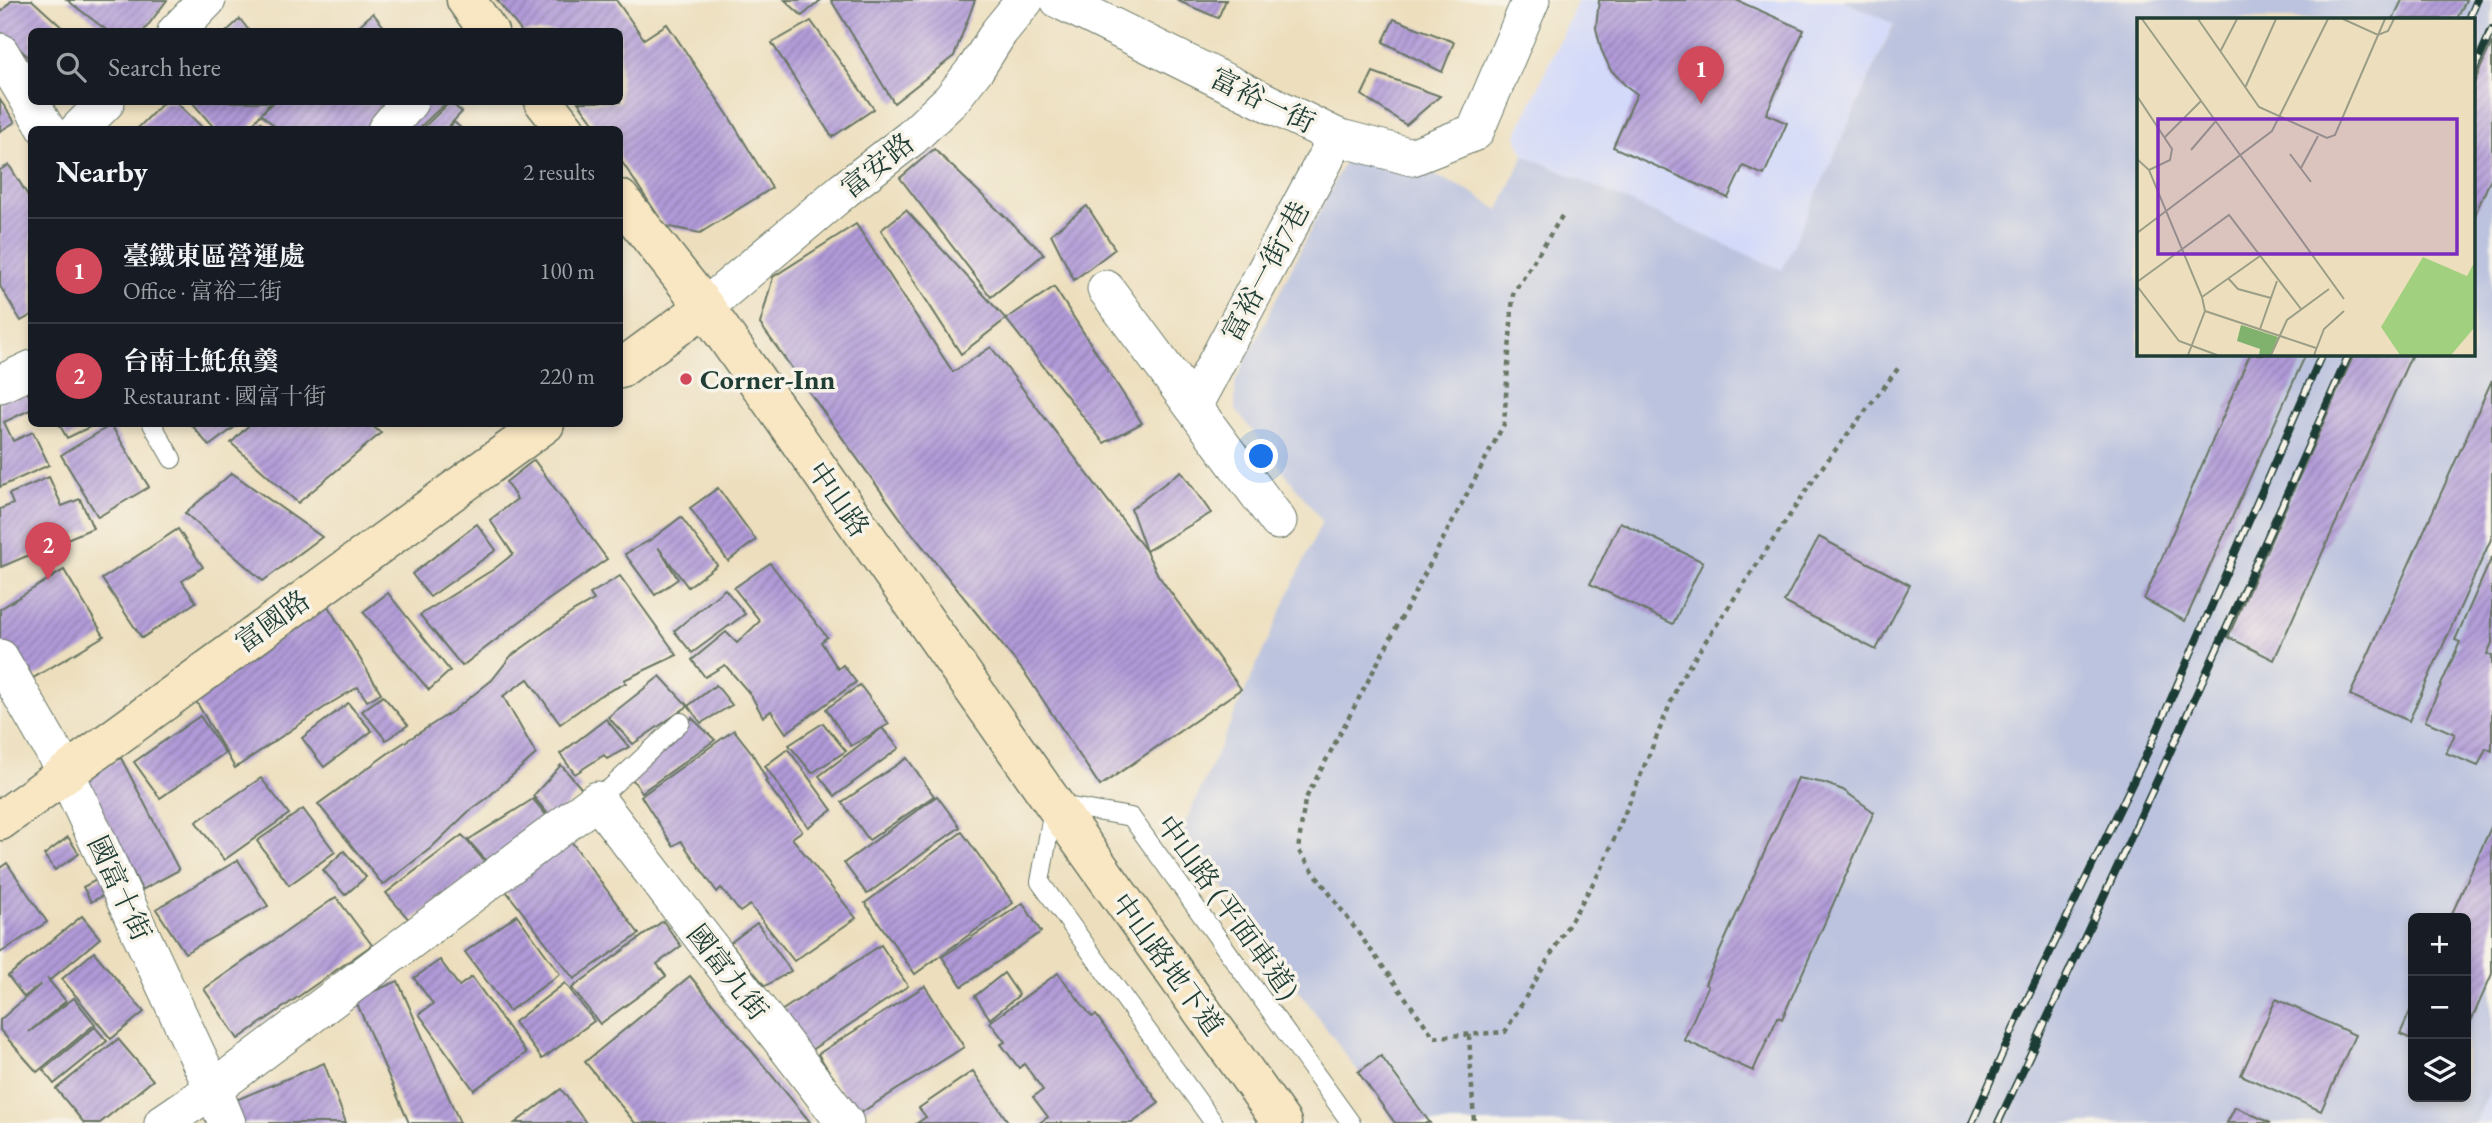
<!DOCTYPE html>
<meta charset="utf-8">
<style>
body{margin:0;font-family:"EB Garamond","Noto Serif TC",serif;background:#20242c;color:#f1f3f6}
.controls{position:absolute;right:21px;bottom:21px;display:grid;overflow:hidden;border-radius:10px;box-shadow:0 4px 10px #0003}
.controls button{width:63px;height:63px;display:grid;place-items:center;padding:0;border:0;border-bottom:2px solid #363941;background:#171b24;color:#f1f3f6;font:35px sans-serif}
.you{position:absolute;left:1262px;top:457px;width:24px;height:24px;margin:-18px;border:5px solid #fff;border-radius:50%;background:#1a73e8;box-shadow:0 0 0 10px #1a73e833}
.badge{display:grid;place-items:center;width:46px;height:46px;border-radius:50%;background:#d1495b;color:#fff;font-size:23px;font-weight:700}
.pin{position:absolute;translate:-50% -58px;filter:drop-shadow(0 2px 4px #0008)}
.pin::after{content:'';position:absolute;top:37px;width:24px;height:21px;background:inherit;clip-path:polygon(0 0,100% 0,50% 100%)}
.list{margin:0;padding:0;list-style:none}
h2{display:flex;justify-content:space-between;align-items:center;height:91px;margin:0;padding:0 28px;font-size:30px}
h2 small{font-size:23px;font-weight:400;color:#9ea1a6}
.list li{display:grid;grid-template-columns:46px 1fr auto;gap:21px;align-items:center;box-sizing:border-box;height:105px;padding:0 28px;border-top:2px solid #363941}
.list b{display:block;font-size:26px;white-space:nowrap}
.list p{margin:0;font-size:23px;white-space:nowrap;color:#9ea1a6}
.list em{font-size:23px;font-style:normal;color:#9ea1a6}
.icon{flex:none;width:38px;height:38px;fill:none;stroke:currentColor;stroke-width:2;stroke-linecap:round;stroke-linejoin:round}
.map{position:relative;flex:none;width:2492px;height:1123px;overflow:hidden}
.search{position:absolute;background:#171b24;box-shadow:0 4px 10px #0003;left:28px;top:28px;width:595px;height:77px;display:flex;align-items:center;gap:18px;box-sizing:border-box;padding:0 24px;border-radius:10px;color:#9ea1a6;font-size:26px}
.panel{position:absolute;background:#171b24;box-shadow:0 4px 10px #0003;left:28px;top:126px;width:595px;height:301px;border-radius:10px}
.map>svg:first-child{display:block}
.built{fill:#d3d9f9}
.railway{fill:#bcc3de;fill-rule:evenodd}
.building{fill:url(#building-hatch)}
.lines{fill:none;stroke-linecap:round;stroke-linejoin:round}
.lane-casing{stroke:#677664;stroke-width:20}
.street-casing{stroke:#677664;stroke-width:39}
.secondary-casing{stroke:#677664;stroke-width:41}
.path{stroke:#677664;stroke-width:4.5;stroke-dasharray:5 5;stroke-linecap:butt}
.lane{stroke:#fff;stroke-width:18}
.street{stroke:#fff;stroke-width:37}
.secondary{stroke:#f9e7c3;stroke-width:38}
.rail-casing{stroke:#1f3d34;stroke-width:8}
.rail{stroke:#f7f3e8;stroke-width:5;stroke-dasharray:16;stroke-linecap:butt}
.poi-dot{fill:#d1495b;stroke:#f7f3e8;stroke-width:2.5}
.labels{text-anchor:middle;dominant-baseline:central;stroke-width:7;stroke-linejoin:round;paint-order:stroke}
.street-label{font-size:28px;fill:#1f3d34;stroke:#f7f3e8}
.poi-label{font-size:28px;font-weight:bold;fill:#1f3d34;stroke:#f7f3e8;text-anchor:start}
.inset-road{fill:none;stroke:#9b9e87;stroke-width:2}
.view{fill:#7b2cbf;fill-opacity:0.15;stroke:#7b2cbf;stroke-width:3.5}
.inset-edge{fill:none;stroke:#1f3d34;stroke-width:3.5}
</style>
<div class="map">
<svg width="2492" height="1123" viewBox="0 0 2492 1123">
<defs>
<pattern id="building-hatch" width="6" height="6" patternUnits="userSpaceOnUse" patternTransform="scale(1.75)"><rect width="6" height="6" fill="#b19ad8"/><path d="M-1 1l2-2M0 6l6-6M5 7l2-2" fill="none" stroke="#8f7fb0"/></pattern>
</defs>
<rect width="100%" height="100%" fill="#f7f3e8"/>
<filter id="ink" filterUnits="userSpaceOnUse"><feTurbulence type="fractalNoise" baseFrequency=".0143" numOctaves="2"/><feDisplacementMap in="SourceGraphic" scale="14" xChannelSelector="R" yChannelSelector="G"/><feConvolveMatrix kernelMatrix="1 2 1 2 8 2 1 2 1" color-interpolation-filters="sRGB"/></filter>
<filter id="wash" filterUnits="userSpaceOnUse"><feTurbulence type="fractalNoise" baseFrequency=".00686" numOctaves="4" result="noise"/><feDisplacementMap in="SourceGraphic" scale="28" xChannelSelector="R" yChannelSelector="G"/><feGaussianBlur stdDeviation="1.57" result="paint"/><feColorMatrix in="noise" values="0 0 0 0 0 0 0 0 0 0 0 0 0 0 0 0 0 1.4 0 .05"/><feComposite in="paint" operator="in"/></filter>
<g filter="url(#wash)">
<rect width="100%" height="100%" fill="#eddfbe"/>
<g class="built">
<polygon points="1578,0 1842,0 1894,23 1782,271 1524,155 1516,136"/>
<polygon points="2492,1086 2492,1123 2475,1123"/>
</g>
<path class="railway" d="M 1842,0 L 2492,0 L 2492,1086 L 2475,1123 L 1395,1123 L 1182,830 L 1322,521 L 1235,409 L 1235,382 L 1344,162 L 1378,150 L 1470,191 L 1499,210 L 1524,155 L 1782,270 L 1894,24 ZM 2138,19 L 2473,19 L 2473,354 L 2138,354 ZM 2413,918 L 2466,918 L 2466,1097 L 2413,1097 Z"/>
<g id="blocks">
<g class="building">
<polygon points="12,0 32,0 67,32 32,32 32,60 0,32 0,13"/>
<polygon points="67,0 167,0 143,32 109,32"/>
<polygon points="497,0 616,0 644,39 667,24 728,115 772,188 700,233 665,226 620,159 620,130 599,130 578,102 620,102 620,32 522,32"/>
<polygon points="785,0 821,0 802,16"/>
<polygon points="831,0 975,0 954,56 894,103"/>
<polygon points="1176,0 1226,0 1218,18"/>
<polygon points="1599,0 1736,0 1804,30 1766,114 1787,123 1764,175 1743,166 1728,198 1613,147 1637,94 1625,85 1610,69 1601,49 1596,28"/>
<polygon points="2402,0 2466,0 2457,19 2393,19"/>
<polygon points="373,13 388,32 352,32"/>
<polygon points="240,19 250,32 226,32"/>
<polygon points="1394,19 1454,42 1442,72 1383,42"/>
<polygon points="811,21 874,109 832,137 772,43"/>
<polygon points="2492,42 2492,176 2473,219 2473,85"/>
<polygon points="1373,72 1440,96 1406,125 1362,95"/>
<polygon points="0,100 15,122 0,131"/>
<polygon points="164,102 176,102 205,130 136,130"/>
<polygon points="192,102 271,102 248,130 216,130"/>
<polygon points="274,102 390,102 368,130 279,130 261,114"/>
<polygon points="410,102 447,102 417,130 380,130"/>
<polygon points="450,102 462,112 445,130 421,130"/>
<polygon points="261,122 271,130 255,130"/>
<polygon points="454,122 463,130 447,130"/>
<polygon points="934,149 1044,254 991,297 900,178"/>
<polygon points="9,165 32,202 32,315 21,321 0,286 0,170"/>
<polygon points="1087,206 1115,249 1074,280 1051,234"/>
<polygon points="906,210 1006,319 1054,287 1142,423 1104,443 1006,319 961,354 881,230"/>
<polygon points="856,224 953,372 991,347 1146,551 1158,575 1241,689 1100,786 1025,673 906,526 760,324 773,277"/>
<polygon points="2250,354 2306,354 2185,621 2144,599"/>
<polygon points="2354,354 2412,354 2274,660 2228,637"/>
<polygon points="2492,380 2492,537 2409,721 2350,695"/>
<polygon points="23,384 32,401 32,409 4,422 13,441 33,432 49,465 0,487 0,395"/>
<polygon points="59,424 96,424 67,438"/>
<polygon points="191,424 239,424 209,446"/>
<polygon points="250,424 370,424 381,433 298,503 231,443"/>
<polygon points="111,425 149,487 98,517 61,455"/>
<polygon points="534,460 607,559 548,600 462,666 420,615 494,569 513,554 490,520 517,499 506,482"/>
<polygon points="1181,471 1211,513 1146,551 1131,509"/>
<polygon points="232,473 322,537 263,581 185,513"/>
<polygon points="49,477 62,506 80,499 93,528 1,567 0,509 13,504 9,494"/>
<polygon points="718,488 756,540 728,561 690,508"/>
<polygon points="681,517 717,565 688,587 658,547 678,579 655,595 625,554 652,539"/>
<polygon points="1620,522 1703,562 1673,624 1590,584"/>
<polygon points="477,524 496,550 430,597 412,574"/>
<polygon points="178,529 203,567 182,581 196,602 142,638 102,579"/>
<polygon points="1819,537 1910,585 1876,650 1784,602"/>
<polygon points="2492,557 2492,643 2487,654 2492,656 2492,751 2486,748 2478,766 2446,753 2455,734 2425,721 2460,642 2455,640"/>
<polygon points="770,563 827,637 821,642 838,669 843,665 856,682 786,733 771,711 763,717 751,695 725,665 705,677 692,660 726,632 737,643 760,621 734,588"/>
<polygon points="64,570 104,636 33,678 27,667 18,673 0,643 0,609"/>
<polygon points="620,576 677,655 624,680 626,683 599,696 560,724 528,679 503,696 536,754 486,799 468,812 431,848 383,885 318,804 394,749 453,711 492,680 511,656 574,611 594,600 590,594"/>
<polygon points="725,589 745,614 692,653 674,631"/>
<polygon points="388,593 450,671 429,690 363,612"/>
<polygon points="326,603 381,693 367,701 358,687 331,703 235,768 193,696"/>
<polygon points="660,676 688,706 633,744 608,717"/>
<polygon points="716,685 732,705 701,723 688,706"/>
<polygon points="860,685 889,724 882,728 899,748 835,796 819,776 882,728 851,746 826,709"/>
<polygon points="383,696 408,725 386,740 362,711"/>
<polygon points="348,703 372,731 324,767 302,738"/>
<polygon points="200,716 225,753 160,798 134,762"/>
<polygon points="692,718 715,740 642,792 630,776"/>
<polygon points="606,719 629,747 607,759 604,755 575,774 560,754"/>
<polygon points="823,723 846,751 812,773 789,745"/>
<polygon points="734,730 752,753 767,780 765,781 802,831 792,838 856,918 794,961 750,905 740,912 721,888 717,892 681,841 673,846 641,796"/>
<polygon points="788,749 832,810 808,827 765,766"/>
<polygon points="121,758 179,870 142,890 84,777"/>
<polygon points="907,758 934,796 869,840 842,802"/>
<polygon points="561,765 582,789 553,820 533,796"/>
<polygon points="261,778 289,814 224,860 196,822"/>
<polygon points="1798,778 1824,783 1843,790 1874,812 1782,1019 1778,1017 1753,1071 1684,1040 1708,986 1705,984"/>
<polygon points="937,796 960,827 867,894 844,863"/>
<polygon points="533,799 552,822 489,864 468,840"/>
<polygon points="303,809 335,852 289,885 257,841"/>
<polygon points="2492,825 2492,974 2466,1032 2466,918 2450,918"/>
<polygon points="962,832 1013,903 915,974 865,903"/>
<polygon points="462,835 487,864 410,921 386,893"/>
<polygon points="68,837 79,854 55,870 44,855"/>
<polygon points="571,841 639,934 574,979 503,887"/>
<polygon points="344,851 366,877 345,895 323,870"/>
<polygon points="238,860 268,906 185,953 156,909"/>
<polygon points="7,863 47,922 0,953 0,868"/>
<polygon points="102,877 110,892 91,902 83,887"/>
<polygon points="336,897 372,945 238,1039 204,989"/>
<polygon points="1023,903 1041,932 962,986 942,957"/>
<polygon points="517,915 560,974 509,1011 465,952"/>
<polygon points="82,916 100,938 50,980 47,978 66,1001 29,1032 74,998 95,1024 37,1072 0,1030 0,1020 41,984 24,997 8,976"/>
<polygon points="663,921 681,946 657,964 666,976 600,1024 572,988"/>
<polygon points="757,923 791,971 765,986 730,943"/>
<polygon points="881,945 908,986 802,1056 775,1015"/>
<polygon points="94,952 144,1012 111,1039 62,979"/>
<polygon points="440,960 459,986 472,977 526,1053 474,1090 419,1014 433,1004 414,978"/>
<polygon points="1004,973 1019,995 990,1019 975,996"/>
<polygon points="1058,973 1092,1017 1096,1015 1159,1103 1132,1123 1039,1123 1048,1117 1033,1097 1043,1090 1024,1064 1019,1068 1001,1044 1005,1042 990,1022"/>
<polygon points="690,976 811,1123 635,1123 585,1062"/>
<polygon points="398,981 460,1123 409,1123 355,999"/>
<polygon points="565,983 594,1021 542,1059 514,1022"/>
<polygon points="925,986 964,1047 857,1115 818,1054"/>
<polygon points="2276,999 2355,1035 2321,1111 2241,1075"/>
<polygon points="2413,1005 2413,1040 2400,1034"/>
<polygon points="95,1027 107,1041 54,1084 43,1070"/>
<polygon points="118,1039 153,1080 100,1123 84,1123 56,1089"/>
<polygon points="1381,1056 1430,1123 1395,1123 1358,1072"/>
<polygon points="324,1063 346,1123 238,1123 229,1103"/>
<polygon points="973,1071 1009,1123 917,1123 926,1117 919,1108"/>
<polygon points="561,1089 586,1123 515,1123"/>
<polygon points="2235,1107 2271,1123 2227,1123"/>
</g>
</g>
</g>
<g filter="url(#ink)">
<use href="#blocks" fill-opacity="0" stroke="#677664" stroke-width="2"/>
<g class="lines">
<g class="lane-casing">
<g id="lane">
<polyline points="152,424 172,459"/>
<polyline points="597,800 681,722"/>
<polyline points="1214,1123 1040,882 1054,804 1131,817 1351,1123"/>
</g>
</g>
<g class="street-casing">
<g id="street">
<polyline points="1059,0 1337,137 1412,157 1475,132 1531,0"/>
<polyline points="176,32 207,0"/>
<polyline points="0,52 47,130"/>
<polyline points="78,130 106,102"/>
<polyline points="386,130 409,102"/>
<polyline points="1106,289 1278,521"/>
<polyline points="705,307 844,190 911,138 951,100 977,67 999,32 1025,0"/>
<polyline points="0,384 32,369"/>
<polyline points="1193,406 1337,137"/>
<polyline points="0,658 65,771 213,1089 227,1123"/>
<polyline points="163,1123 213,1089 597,800 845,1123"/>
</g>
</g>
<g class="secondary-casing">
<g id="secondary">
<polyline points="466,0 489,32"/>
<polyline points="544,102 566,130"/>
<polyline points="620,199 705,307 1054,804 1282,1123"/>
<polyline points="620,369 705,307"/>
<polyline points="0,821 545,424"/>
</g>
</g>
<g class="path">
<polyline points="1562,216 1513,294 1504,424 1305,800 1298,850 1434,1037 1505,1032 1602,868 1681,678 1820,470 1900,366"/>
<polyline points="1469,1035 1474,1123"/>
</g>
<use href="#lane" class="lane"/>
<use href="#street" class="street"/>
<use href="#secondary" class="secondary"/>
<g class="rail-casing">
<g id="rail">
<polyline points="2469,19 2477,0"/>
<polyline points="2473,72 2492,29"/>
<polyline points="1972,1123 2019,1016 2149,749 2322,354"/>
<path d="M 1998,1123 C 2118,868 2235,612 2349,354"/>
</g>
</g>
<use href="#rail" class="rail"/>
</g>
</g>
<circle class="poi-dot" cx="686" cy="379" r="7"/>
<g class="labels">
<g class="street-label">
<text transform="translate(1263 100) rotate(26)">富裕一街</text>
<text transform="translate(877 165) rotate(-39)">富安路</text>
<text transform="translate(1265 271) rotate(-62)">富裕一街7巷</text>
<text transform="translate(839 499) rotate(55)">中山路</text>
<text transform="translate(272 621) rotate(-36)">富國路</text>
<text transform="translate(120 888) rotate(65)">國富十街</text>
<text transform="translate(1228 907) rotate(54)">中山路 (平面車道)</text>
<text transform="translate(1168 964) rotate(54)">中山路地下道</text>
<text transform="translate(728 972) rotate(52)">國富九街</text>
</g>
<g class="poi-label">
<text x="700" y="379">Corner-Inn</text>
</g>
</g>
<g transform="translate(2137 18)">
<rect width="338" height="338" fill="#eddfbe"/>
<path d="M 104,307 L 141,319 L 134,337 L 122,337 L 123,331 L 100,323 Z" fill="#80b26d"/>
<path d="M 286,239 L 330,258 L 338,243 L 338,309 L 314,337 L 263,337 L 244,309 Z" fill="#a1d07e"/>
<path class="inset-road" d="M 5,1 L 207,281M 61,1 L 122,89 L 190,120 L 198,117 L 248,1M 206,1 L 241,17 L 251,13 L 257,1M 83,34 L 100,1M 108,70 L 139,1M 0,78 L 35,131 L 33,142 L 12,152M 28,119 L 64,83M 54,132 L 78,104M 153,136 L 174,164M 0,141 L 12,152 L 65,279 L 68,293 L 51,337M 164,150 L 181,118M 0,215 L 135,113 L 191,1M 91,260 L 101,271 L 134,280M 0,264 L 92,197 L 164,291M 0,268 L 42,323 L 80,337M 65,279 L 123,238M 68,293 L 179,330M 123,311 L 140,263M 134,337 L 150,302 L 192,271M 177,337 L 187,311 L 207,293"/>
<path class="view" d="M 21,101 L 320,101 L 320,236 L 21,236 Z"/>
<rect width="338" height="338" class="inset-edge"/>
</g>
</svg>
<div class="controls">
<button>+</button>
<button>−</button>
<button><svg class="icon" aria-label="layers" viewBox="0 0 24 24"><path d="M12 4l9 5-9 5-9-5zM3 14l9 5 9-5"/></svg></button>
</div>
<div class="you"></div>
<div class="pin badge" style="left:1701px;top:104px">1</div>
<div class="pin badge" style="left:48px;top:580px">2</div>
<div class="search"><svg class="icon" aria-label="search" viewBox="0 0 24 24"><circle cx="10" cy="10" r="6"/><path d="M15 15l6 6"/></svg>Search here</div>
<section class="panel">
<h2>Nearby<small>2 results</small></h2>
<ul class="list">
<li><span class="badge">1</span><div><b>臺鐵東區營運處</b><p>Office · 富裕二街</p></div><em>100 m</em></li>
<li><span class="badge">2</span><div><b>台南土魠魚羹</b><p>Restaurant · 國富十街</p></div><em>220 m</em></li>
</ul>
</section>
</div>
